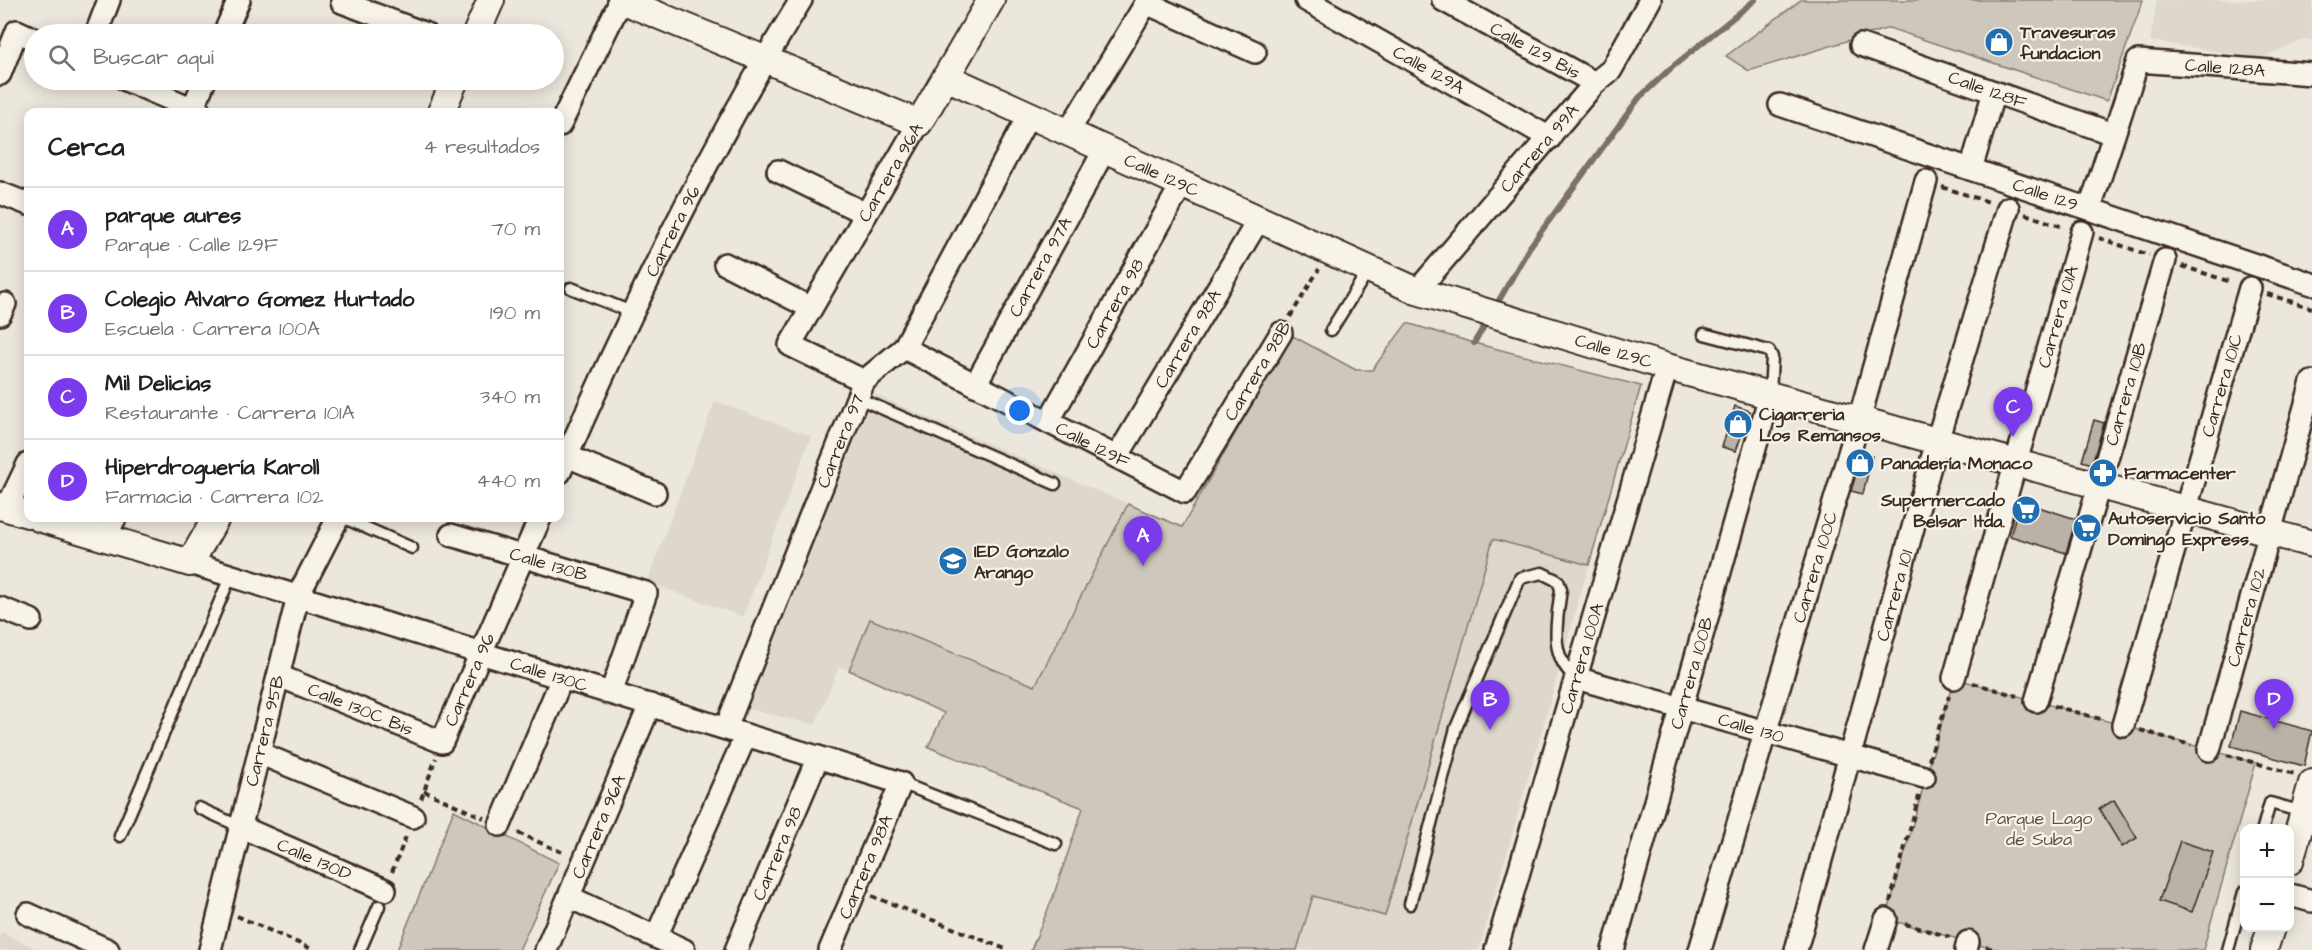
<!DOCTYPE html>
<html lang="es">
<meta charset="utf-8">
<style>
body{margin:0;font-family:"Architects Daughter",sans-serif;background:#f2f2f2;color:#202124}
.controls{position:absolute;right:18px;bottom:18px;display:grid;overflow:hidden;border-radius:12px;box-shadow:0 3px 15px #0003}
.controls button{width:54px;height:54px;display:grid;place-items:center;padding:0;border:0;border-bottom:2px solid #e0e0e0;background:#fff;color:#202124;font:30px sans-serif}
.you{position:absolute;left:1020px;top:411px;width:21px;height:21px;margin:-15px;border:4px solid #fff;border-radius:50%;background:#1a73e8;box-shadow:0 0 0 9px #1a73e833}
.badge{display:grid;place-items:center;width:39px;height:39px;border-radius:50%;background:#7c3aed;color:#fff;font-size:20px;font-weight:700}
.pin{position:absolute;translate:-50% -50px;filter:drop-shadow(0 2px 3px #0008)}
.pin::after{content:'';position:absolute;top:32px;width:21px;height:18px;background:inherit;clip-path:polygon(0 0,100% 0,50% 100%)}
.list{margin:0;padding:0;list-style:none}
h2{display:flex;justify-content:space-between;align-items:center;height:78px;margin:0;padding:0 24px;font-size:26px}
h2 small{font-size:20px;font-weight:400;color:#757577}
.list li{display:grid;grid-template-columns:39px 1fr auto;gap:18px;align-items:center;box-sizing:border-box;height:84px;padding:0 24px;border-top:2px solid #e0e0e0}
.list b{display:block;font-size:22px;white-space:nowrap}
.list p{margin:0;font-size:20px;white-space:nowrap;color:#757577}
.list em{font-size:20px;font-style:normal;color:#757577}
.icon{flex:none;width:33px;height:33px;fill:none;stroke:currentColor;stroke-width:2;stroke-linecap:round;stroke-linejoin:round}
.map{position:relative;flex:none;width:2312px;height:950px;overflow:hidden}
.search{position:absolute;background:#fff;box-shadow:0 3px 15px #0003;left:24px;top:24px;width:540px;height:66px;display:flex;align-items:center;gap:15px;box-sizing:border-box;padding:0 21px;border-radius:33px;color:#757577;font-size:22px}
.panel{position:absolute;background:#fff;box-shadow:0 3px 15px #0003;left:24px;top:108px;width:540px;height:414px;border-radius:12px}
.map>svg:first-child{display:block}
.built{fill:#ddd7cc}
.green{fill:#cec8bc;stroke:#84796d;stroke-width:1.5}
.lines{fill:none;stroke-linecap:round;stroke-linejoin:round}
.stream{stroke:#7c7064;stroke-width:6}
.building{fill:#bab2a7;stroke:#3b2a1e;stroke-width:1.5}
.service-casing{stroke:#3b2a1e;stroke-width:15}
.minor-casing{stroke:#3b2a1e;stroke-width:26}
.tertiary-casing{stroke:#3b2a1e;stroke-width:30}
.path{stroke:#3b2a1e;stroke-width:4;stroke-dasharray:6 4.5;stroke-linecap:butt}
.service{stroke:#f7f3e8;stroke-width:10}
.minor{stroke:#f7f3e8;stroke-width:21}
.tertiary{stroke:#f7f3e8;stroke-width:26}
.labels{text-anchor:middle;dominant-baseline:central;stroke-width:4.5;stroke-linejoin:round;paint-order:stroke}
.poi-label{font-size:18px;font-weight:bold;fill:#3b2a1e;stroke:#f7f3e8;text-anchor:start}
.street-label{font-size:18px;fill:#3b2a1e;stroke:#f7f3e8}
.park-label{font-size:18px;fill:#605246;stroke:#f7f3e8}
</style>
<div class="map">
<svg width="2312" height="950" viewBox="0 0 2312 950">
<rect width="100%" height="100%" fill="#ece7dc"/>
<filter id="ink" filterUnits="userSpaceOnUse"><feTurbulence type="fractalNoise" baseFrequency=".0167" numOctaves="2"/><feDisplacementMap in="SourceGraphic" scale="12" xChannelSelector="R" yChannelSelector="G"/><feConvolveMatrix kernelMatrix="1 2 1 2 8 2 1 2 1" color-interpolation-filters="sRGB"/></filter>
<g filter="url(#ink)">
<g class="built">
<polygon points="2157,0 2312,0 2312,41 2307,39 2260,58 2150,41"/>
<polygon points="874,394 1128,504 1035,686 870,619 849,670 839,667 815,725 748,709"/>
<polygon points="715,401 811,436 743,617 647,582"/>
<polygon points="1493,538 1589,565 1479,950 1297,950 1313,896 1385,915"/>
<polygon points="0,932 7,935 39,950 0,950"/>
</g>
<g class="green">
<polygon points="1801,0 2143,0 2107,101 1889,28 1749,71 1726,56"/>
<polygon points="1407,323 1474,343 1641,386 1589,565 1493,539 1385,916 1313,896 1297,950 1031,950 1053,897 1083,808 928,747 944,713 849,670 870,619 1035,686 1128,504 1182,527 1291,335 1356,370 1372,370"/>
<polygon points="1954,678 2256,763 2203,950 1997,950 1886,919"/>
<polygon points="454,810 559,863 519,950 397,950"/>
</g>
<g class="lines">
<g class="stream">
<polyline points="1494,309 1529,248 1639,98 1671,68 1755,0"/>
<polyline points="1474,343 1489,318"/>
</g>
</g>
<g class="building">
<polygon points="1735,406 1750,411 1736,451 1722,447"/>
<polygon points="2094,420 2104,423 2092,464 2082,461"/>
<polygon points="1862,454 1872,456 1863,494 1851,491"/>
<polygon points="2020,501 2076,519 2066,553 2010,536"/>
<polygon points="2240,711 2312,731 2304,766 2231,746"/>
<polygon points="2114,800 2137,838 2122,847 2099,809"/>
<polygon points="2180,841 2213,852 2192,912 2159,901"/>
</g>
<g class="lines">
<g class="service-casing">
<g id="service">
<polyline points="571,288 634,313"/>
<polyline points="1331,330 1369,269"/>
<polyline points="1704,334 1769,351 1772,357 1770,394"/>
<polyline points="858,398 1055,484"/>
<polyline points="344,518 412,548"/>
<polyline points="901,783 1056,844"/>
<polyline points="199,808 241,827"/>
<polyline points="2263,828 2270,803 2303,812"/>
<polyline points="120,836 231,575"/>
<path d="M 1410,904 L 1456,728 L 1520,578 L 1542,573 L 1558,581 L 1561,589 C 1557,621 1548,656 1576,678"/>
<polyline points="360,950 379,906"/>
<polyline points="2228,950 2244,892"/>
</g>
</g>
<g class="minor-casing">
<g id="minor">
<path id="s1" d="M 1306,0 L 1550,138"/>
<path id="s2" d="M 1443,0 L 1595,83"/>
<polyline points="342,2 426,34"/>
<polyline points="1146,3 1255,52"/>
<polyline points="96,34 109,0"/>
<polyline points="224,34 239,0"/>
<path id="s3" d="M 1861,45 L 2113,134"/>
<polyline points="0,74 17,31 34,39"/>
<polyline points="126,80 200,112"/>
<path id="s4" d="M 1780,105 L 2312,284"/>
<polyline points="191,112 205,80"/>
<polyline points="560,125 621,0"/>
<polyline points="1068,132 1148,0"/>
<polyline points="1971,169 1994,92"/>
<polyline points="778,171 866,214"/>
<polyline points="0,193 28,204"/>
<path id="s5" d="M 2090,208 L 2138,61 L 2312,74"/>
<polyline points="725,264 811,308"/>
<path id="s6" d="M 1417,291 L 1595,83 L 1611,70 L 1650,0"/>
<polyline points="0,314 5,304"/>
<path id="s7" d="M 904,348 L 1185,492 L 1281,333"/>
<path id="s8" d="M 864,381 L 790,345 L 919,123"/>
<path id="s9" d="M 975,385 L 1105,149"/>
<path id="s10" d="M 1048,422 L 1182,184"/>
<polyline points="560,453 655,493"/>
<path id="s11" d="M 1117,457 L 1259,219"/>
<path id="s12" d="M 560,472 C 630,311 708,150 801,0"/>
<polyline points="7,508 28,464"/>
<path id="s13" d="M 451,535 L 646,593 L 611,693"/>
<polyline points="105,537 115,518"/>
<path id="s14" d="M 190,563 L 901,783 L 830,950"/>
<polyline points="0,608 31,620"/>
<path id="s15" d="M 279,676 L 442,742 L 540,518"/>
<path id="s16" d="M 1576,678 L 1924,777"/>
<path id="s17" d="M 1954,678 L 2082,232"/>
<path id="s18" d="M 2036,701 L 2165,260"/>
<path id="s19" d="M 2123,725 L 2250,288"/>
<path id="s20" d="M 726,728 L 864,381 L 904,348 L 1029,115"/>
<path id="s21" d="M 2209,750 L 2312,382"/>
<polyline points="259,753 413,817"/>
<polyline points="500,825 562,678"/>
<path id="s22" d="M 241,827 L 385,890"/>
<polyline points="2290,895 2312,901"/>
<polyline points="569,897 684,950"/>
<polyline points="28,914 108,950"/>
<polyline points="656,937 746,735"/>
<path id="s23" d="M 210,950 L 298,596 L 338,518"/>
<path id="s24" d="M 546,950 L 650,705"/>
<path id="s25" d="M 736,950 L 818,757"/>
<path id="s26" d="M 1496,950 L 1667,367"/>
<path id="s27" d="M 1613,950 L 1770,395"/>
<path id="s28" d="M 1700,950 L 1859,420 L 1926,181"/>
<path id="s29" d="M 1796,950 L 1937,441 L 2008,208"/>
<polyline points="1876,950 1886,919"/>
<polyline points="1966,950 1968,942"/>
</g>
</g>
<g class="tertiary-casing">
<g id="tertiary">
<polyline points="621,0 919,123 991,0"/>
<polyline points="476,34 491,0"/>
<path id="s30" d="M 946,77 L 1417,291 L 1667,367 L 2312,544"/>
<polyline points="441,112 455,80"/>
<polyline points="0,506 28,514"/>
<polyline points="39,518 190,563 216,518"/>
<polyline points="2290,861 2312,783"/>
<polyline points="2264,950 2271,928"/>
</g>
</g>
<g class="path">
<polyline points="1942,187 1989,202"/>
<polyline points="2025,214 2063,227"/>
<polyline points="2099,238 2149,255"/>
<polyline points="2182,266 2231,282"/>
<polyline points="2267,294 2312,308"/>
<polyline points="1290,317 1319,269"/>
<polyline points="1973,683 2017,696"/>
<polyline points="2054,706 2104,720"/>
<polyline points="2140,730 2191,745"/>
<polyline points="2227,755 2295,774"/>
<polyline points="1929,760 1949,696"/>
<polyline points="424,791 484,818"/>
<polyline points="421,799 436,758"/>
<polyline points="518,833 566,854"/>
<polyline points="392,872 407,834"/>
<polyline points="872,896 1008,950"/>
<polyline points="1890,902 1919,796"/>
<polyline points="237,916 314,950"/>
<polyline points="1905,924 1950,937"/>
<polyline points="1986,947 1997,950"/>
</g>
<use href="#service" class="service"/>
<use href="#minor" class="minor"/>
<use href="#tertiary" class="tertiary"/>
</g>
</g>
<defs>
<g id="shop-disc" transform="scale(1.5)"><circle r="9.5" fill="#1f6fb2" stroke="#f7f3e8"/><path d="M-5-2.5h2.3a2.7 3.5 0 0 1 5.4 0H5L5.5 6h-11ZM-1.5-2.5h3a1.5 2.3 0 0 0-3 0Z" fill="#fff"/></g>
<g id="pharmacy-disc" transform="scale(1.5)"><circle r="9.5" fill="#1f6fb2" stroke="#f7f3e8"/><path d="M-2-6h4v4h4v4h-4v4h-4v-4h-4v-4h4Z" fill="#fff"/></g>
<g id="supermarket-disc" transform="scale(1.5)"><circle r="9.5" fill="#1f6fb2" stroke="#f7f3e8"/><path d="M-6-5.5h2.5l.6 2H6L4.5 2H-2.5L-4.4-4H-6ZM-1.5 3.2a1.3 1.3 0 1 0 .1 0ZM3 3.2a1.3 1.3 0 1 0 .1 0Z" fill="#fff"/></g>
<g id="school-disc" transform="scale(1.5)"><circle r="9.5" fill="#1f6fb2" stroke="#f7f3e8"/><path d="M0-5L7-2L0 1L-7-2ZM-4 1L0 2.5L4 1V4Q0 6-4 4Z" fill="#fff"/></g>
</defs>
<g fill-rule="evenodd">
<use href="#shop-disc" x="1999" y="42"/>
<use href="#shop-disc" x="1738" y="424"/>
<use href="#shop-disc" x="1860" y="463"/>
<use href="#pharmacy-disc" x="2103" y="473"/>
<use href="#supermarket-disc" x="2026" y="510"/>
<use href="#supermarket-disc" x="2087" y="528"/>
<use href="#school-disc" x="953" y="561"/>
</g>
<g class="labels">
<g class="poi-label">
<text x="2020" y="32">Travesuras<tspan x="2020" dy="21">fundacion</tspan></text>
<text x="1759" y="414">Cigarreria<tspan x="1759" dy="21">Los Remansos</tspan></text>
<text x="1881" y="463">Panadería Monaco</text>
<text x="2124" y="473">Farmacenter</text>
<text x="2005" y="500" text-anchor="end">Supermercado<tspan x="2005" dy="21">Belsar ltda.</tspan></text>
<text x="2108" y="518">Autoservicio Santo<tspan x="2108" dy="21">Domingo Express</tspan></text>
<text x="974" y="551">IED Gonzalo<tspan x="974" dy="21">Arango</tspan></text>
</g>
<g class="street-label">
<text stroke="none"><textPath href="#s2" startOffset="105">Calle 129 Bis</textPath></text>
<text stroke="none"><textPath href="#s5" startOffset="242">Calle 128A</textPath></text>
<text stroke="none"><textPath href="#s1" startOffset="141">Calle 129A</textPath></text>
<text stroke="none"><textPath href="#s3" startOffset="134">Calle 128F</textPath></text>
<text stroke="none"><textPath href="#s6" startOffset="188">Carrera 99A</textPath></text>
<text stroke="none"><textPath href="#s8" startOffset="282">Carrera 96A</textPath></text>
<text stroke="none"><textPath href="#s30" startOffset="237">Calle 129C</textPath></text>
<text stroke="none"><textPath href="#s4" startOffset="280">Calle 129</textPath></text>
<text stroke="none"><textPath href="#s12" startOffset="266">Carrera 96</textPath></text>
<text stroke="none"><textPath href="#s9" startOffset="135">Carrera 97A</textPath></text>
<text stroke="none"><textPath href="#s10" startOffset="136">Carrera 98</textPath></text>
<text stroke="none"><textPath href="#s17" startOffset="376">Carrera 101A</textPath></text>
<text stroke="none"><textPath href="#s11" startOffset="138">Carrera 98A</textPath></text>
<text stroke="none"><textPath href="#s30" startOffset="723">Calle 129C</textPath></text>
<text transform="translate(1258 371) rotate(-59)">Carrera 98B</text>
<text stroke="none"><textPath href="#s19" startOffset="354">Carrera 101C</textPath></text>
<text stroke="none"><textPath href="#s18" startOffset="320">Carrera 101B</textPath></text>
<text stroke="none"><textPath href="#s20" startOffset="309">Carrera 97</textPath></text>
<text stroke="none"><textPath href="#s7" startOffset="212">Calle 129F</textPath></text>
<text stroke="none"><textPath href="#s13" startOffset="102">Calle 130B</textPath></text>
<text stroke="none"><textPath href="#s28" startOffset="400">Carrera 100C</textPath></text>
<text stroke="none"><textPath href="#s29" startOffset="368">Carrera 101</textPath></text>
<text stroke="none"><textPath href="#s21" startOffset="138">Carrera 102</textPath></text>
<text stroke="none"><textPath href="#s26" startOffset="304">Carrera 100A</textPath></text>
<text stroke="none"><textPath href="#s27" startOffset="288">Carrera 100B</textPath></text>
<text stroke="none"><textPath href="#s14" startOffset="376">Calle 130C</textPath></text>
<text stroke="none"><textPath href="#s15" startOffset="244">Carrera 96</textPath></text>
<text stroke="none"><textPath href="#s15" startOffset="88">Calle 130C Bis</textPath></text>
<text stroke="none"><textPath href="#s16" startOffset="182">Calle 130</textPath></text>
<text stroke="none"><textPath href="#s23" startOffset="226">Carrera 95B</textPath></text>
<text stroke="none"><textPath href="#s24" startOffset="134">Carrera 96A</textPath></text>
<text stroke="none"><textPath href="#s25" startOffset="105">Carrera 98</textPath></text>
<text stroke="none"><textPath href="#s22" startOffset="80">Calle 130D</textPath></text>
<text transform="translate(866 867) rotate(-67)">Carrera 98A</text>
</g>
<g class="park-label">
<text x="2039" y="818">Parque Lago<tspan x="2039" dy="21">de Suba</tspan></text>
</g>
</g>
</svg>
<div class="controls">
<button>+</button>
<button>−</button>
</div>
<div class="you"></div>
<div class="pin badge" style="left:1143px;top:566px">A</div>
<div class="pin badge" style="left:1490px;top:730px">B</div>
<div class="pin badge" style="left:2013px;top:437px">C</div>
<div class="pin badge" style="left:2274px;top:729px">D</div>
<div class="search"><svg class="icon" aria-label="search" viewBox="0 0 24 24"><circle cx="10" cy="10" r="6"/><path d="M15 15l6 6"/></svg>Buscar aquí</div>
<section class="panel">
<h2>Cerca<small>4 resultados</small></h2>
<ul class="list">
<li><span class="badge">A</span><div><b>parque aures</b><p>Parque · Calle 129F</p></div><em>70 m</em></li>
<li><span class="badge">B</span><div><b>Colegio Alvaro Gomez Hurtado</b><p>Escuela · Carrera 100A</p></div><em>190 m</em></li>
<li><span class="badge">C</span><div><b>Mil Delicias</b><p>Restaurante · Carrera 101A</p></div><em>340 m</em></li>
<li><span class="badge">D</span><div><b>Hiperdroguería Karoll</b><p>Farmacia · Carrera 102</p></div><em>440 m</em></li>
</ul>
</section>
</div>
